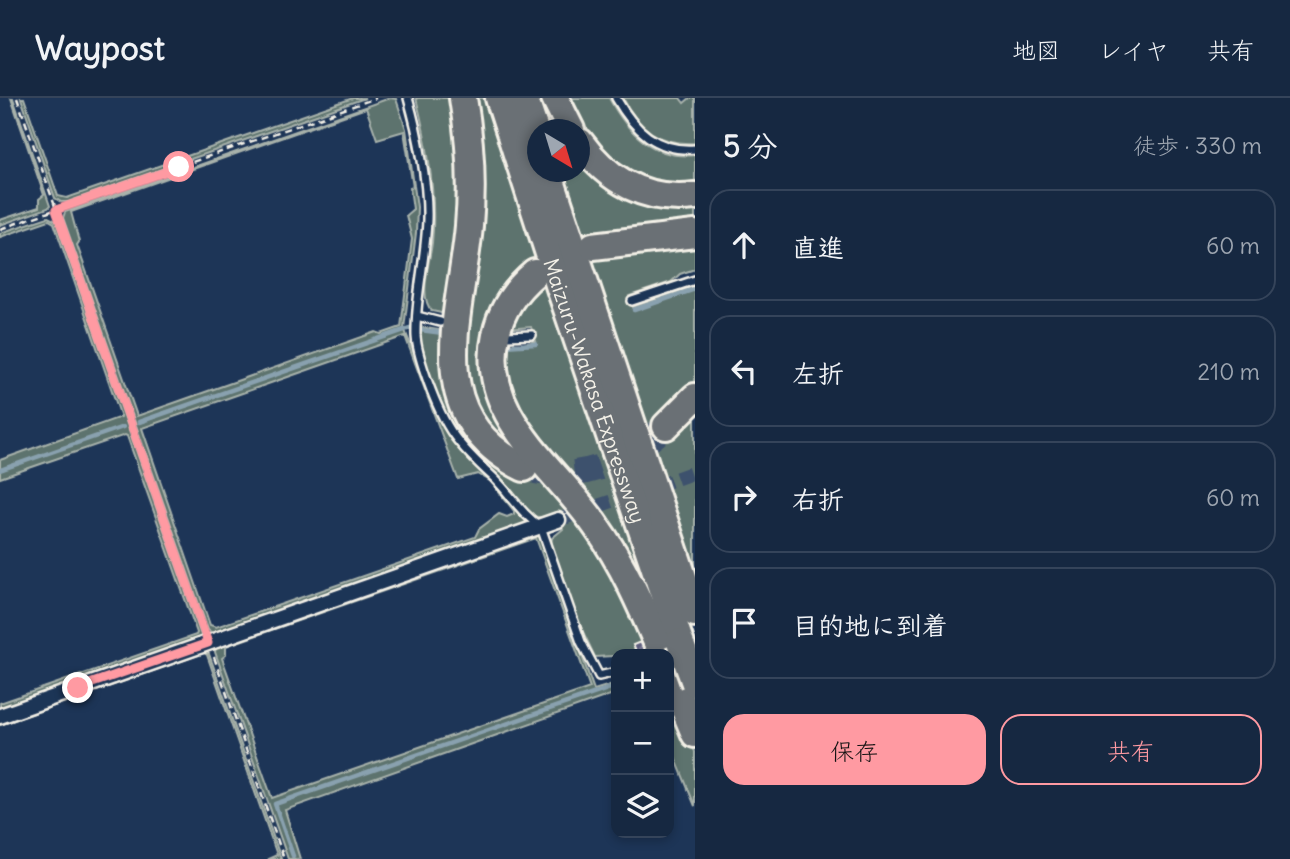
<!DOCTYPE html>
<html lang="ja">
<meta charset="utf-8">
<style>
body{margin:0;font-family:Delius,"Klee One",sans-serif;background:#23344c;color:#f1f3f6}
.controls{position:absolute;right:21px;bottom:21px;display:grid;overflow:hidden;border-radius:14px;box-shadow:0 4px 10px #0003}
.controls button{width:63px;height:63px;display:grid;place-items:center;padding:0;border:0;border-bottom:2px solid #35445a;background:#162841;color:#f1f3f6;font:35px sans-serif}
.compass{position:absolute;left:527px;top:21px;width:63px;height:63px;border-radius:50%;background:#162841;box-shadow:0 4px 10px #0003;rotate:142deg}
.stop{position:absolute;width:21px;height:21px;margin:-16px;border:5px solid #ff9aa2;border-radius:50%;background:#fff}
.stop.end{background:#ff9aa2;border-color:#fff;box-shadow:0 2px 7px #0008}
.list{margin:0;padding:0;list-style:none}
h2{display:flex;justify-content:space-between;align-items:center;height:91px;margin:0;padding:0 28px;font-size:30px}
h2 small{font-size:23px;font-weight:400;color:#9ea6b1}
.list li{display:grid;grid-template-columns:46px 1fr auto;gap:21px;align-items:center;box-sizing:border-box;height:112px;margin:0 14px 14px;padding:0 14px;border:2px solid #35445a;border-radius:21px}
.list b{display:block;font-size:26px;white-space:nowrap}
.list em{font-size:23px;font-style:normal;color:#9ea6b1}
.actions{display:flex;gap:14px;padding:21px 28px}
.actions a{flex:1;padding:16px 0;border:2px solid #ff9aa2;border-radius:21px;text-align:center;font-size:24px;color:#ff9aa2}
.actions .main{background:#ff9aa2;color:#111}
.icon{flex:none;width:38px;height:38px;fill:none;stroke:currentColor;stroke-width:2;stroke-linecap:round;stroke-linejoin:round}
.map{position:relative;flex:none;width:695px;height:761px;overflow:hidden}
header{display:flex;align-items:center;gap:42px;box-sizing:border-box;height:98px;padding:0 35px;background:#162841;border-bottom:2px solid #35445a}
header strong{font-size:33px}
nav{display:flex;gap:38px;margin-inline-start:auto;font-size:24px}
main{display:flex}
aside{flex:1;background:#162841}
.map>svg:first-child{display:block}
.green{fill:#5d736e;stroke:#a8b2ab;stroke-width:2;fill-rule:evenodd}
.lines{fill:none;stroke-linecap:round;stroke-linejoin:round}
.stream{stroke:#89a1af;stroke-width:4.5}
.building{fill:url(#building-cross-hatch);stroke:#f4f1e8;stroke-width:2;filter:url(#shadow)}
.street-tunnel{stroke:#3d516d;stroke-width:14;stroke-dasharray:14 7;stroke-linecap:butt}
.highway-tunnel{stroke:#3d516d;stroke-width:26;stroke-dasharray:26 13;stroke-linecap:butt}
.lane-casing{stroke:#f4f1e8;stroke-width:12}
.street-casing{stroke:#f4f1e8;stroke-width:19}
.highway-casing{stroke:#f4f1e8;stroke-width:32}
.path{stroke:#f4f1e8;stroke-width:2.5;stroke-dasharray:7 5;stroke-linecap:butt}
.lane{stroke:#1d3557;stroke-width:7}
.street{stroke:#1d3557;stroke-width:14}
.highway{stroke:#6a7074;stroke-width:26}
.highway-bridge-casing{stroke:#f4f1e8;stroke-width:32;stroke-linecap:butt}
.highway-bridge{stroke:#6a7074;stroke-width:26}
.route{stroke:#ff9aa2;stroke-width:9}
.labels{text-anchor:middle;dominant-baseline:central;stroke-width:7;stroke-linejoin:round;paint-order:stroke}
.street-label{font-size:21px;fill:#f4f1e8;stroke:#1d3557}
</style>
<header>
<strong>Waypost</strong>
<nav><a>地図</a><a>レイヤ</a><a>共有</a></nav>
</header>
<main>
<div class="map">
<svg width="695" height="761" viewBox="0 0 695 761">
<defs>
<pattern id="building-cross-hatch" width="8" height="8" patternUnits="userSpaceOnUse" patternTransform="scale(1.75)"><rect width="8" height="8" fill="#5b5c7e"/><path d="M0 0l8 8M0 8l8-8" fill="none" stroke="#737490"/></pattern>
<filter id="shadow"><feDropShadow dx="8" dy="4.5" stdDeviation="3.5" flood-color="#0009"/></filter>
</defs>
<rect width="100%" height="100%" fill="#1d3557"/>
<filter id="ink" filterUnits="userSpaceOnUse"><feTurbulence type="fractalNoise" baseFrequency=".0143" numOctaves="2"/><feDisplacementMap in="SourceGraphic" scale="14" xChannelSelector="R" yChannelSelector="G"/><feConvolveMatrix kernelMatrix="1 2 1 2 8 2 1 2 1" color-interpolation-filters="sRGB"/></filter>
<g filter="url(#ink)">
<g class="green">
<polygon points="11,0 13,0 50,108 48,110 0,127 0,122 39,109 39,101 44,97"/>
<polygon points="21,0 24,0 58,98 67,100 353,0 365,0 68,104 61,104 55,100"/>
<path d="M 390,0 L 396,1 L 406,31 L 417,109 L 416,135 L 404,230 L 443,329 L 460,353 L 492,382 L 526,423 L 526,426 L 214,536 L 208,532 L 63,120 L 65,114 ZM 366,10 L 377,41 L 404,33 L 413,89 L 410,90 L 413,111 L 406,117 L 412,141 L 401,229 L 381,236 L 376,234 L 137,318 L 77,147 L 79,144 L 71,114 ZM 405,238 L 458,381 L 478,376 L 490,383 L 514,413 L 514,416 L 507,419 L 499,416 L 479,431 L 475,439 L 216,529 L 210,527 L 142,330 Z"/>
<path d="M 416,0 L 455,0 L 463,85 L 446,216 L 432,213 C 418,200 430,163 432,145 C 437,97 428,47 416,0 Z"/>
<path d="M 470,0 L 487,0 L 666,530 L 657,530 C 642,493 626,458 604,425 C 563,365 497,327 502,245 L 524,246 L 536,243 L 531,229 L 506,231 L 518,204 L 538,182 L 532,165 C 464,225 474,291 526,357 L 523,359 C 428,310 468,211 477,128 C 481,85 479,42 470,0 Z"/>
<path d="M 563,0 L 609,0 C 627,34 653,62 695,57 L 695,89 L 648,87 L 594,50 Z"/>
<path d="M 623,0 L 680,0 L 684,5 L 690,0 L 695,0 L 695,45 C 660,47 639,31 623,0 Z"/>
<polygon points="580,57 695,106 695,171 680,176 671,184 629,198 633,209 695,188 695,485 558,74 580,74"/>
<polygon points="48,119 56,123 202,540 0,612 0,605 196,537 197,535 127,338 125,337 0,380 0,362 121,319 54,125 49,122 0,139 0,135"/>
<path d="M 420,229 L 445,233 L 451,300 L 526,361 L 605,455 L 651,556 L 595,559 C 584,535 547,464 552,440 L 563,431 L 555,417 L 545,420 L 532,418 L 472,358 L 448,326 L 426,270 L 424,254 L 420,245 Z"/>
<path d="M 537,437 L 540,439 L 594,592 L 616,585 L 616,595 L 285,712 L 300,761 L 288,761 L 215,554 L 216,549 ZM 536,440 L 590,590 L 272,700 L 222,560 L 226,557 L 226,548 Z"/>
<polygon points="203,552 209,556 281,761 268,761 277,757 207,557 204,555 0,627 0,624"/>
<polygon points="669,588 695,654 695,708 669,644"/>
</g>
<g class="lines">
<g class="stream">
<polyline points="634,212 695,191"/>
<polyline points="420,232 443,235"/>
<polyline points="504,248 536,246"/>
<polyline points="139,324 410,230"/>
<polyline points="0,372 123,329"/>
<polyline points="293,758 275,706 616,588"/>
</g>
</g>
<polygon class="building" points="643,543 647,554 637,556 633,547"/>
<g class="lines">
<polyline class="street-tunnel" points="558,422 695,374"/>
<path class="highway-tunnel" d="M 535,373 C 588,384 628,361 666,328"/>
<g class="lane-casing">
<g id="lane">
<path d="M 408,0 C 418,35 428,85 427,121 C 426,160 415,199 416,238 C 417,254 423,269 428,284 C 445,331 457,346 493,379 C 510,395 521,416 541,429 L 581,544 L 599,578 L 616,574"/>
<path d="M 616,0 C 634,32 657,54 695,51"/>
<polyline points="632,203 695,182"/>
<polyline points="417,218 440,224"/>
<polyline points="506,238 532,237"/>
</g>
</g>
<g class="street-casing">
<polyline id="street" points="0,618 558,422"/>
</g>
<g class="highway-casing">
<g id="highway">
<path d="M 463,0 C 470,42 473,85 469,128 C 461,219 419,317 524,370"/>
<path id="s1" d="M 499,0 L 560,190 L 680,544"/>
<polyline points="524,0 538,41"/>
<polyline points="555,0 571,32"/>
<path d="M 580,44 C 608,83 646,104 695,98"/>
<polyline points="548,74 695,515"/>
<polyline points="593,148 695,136"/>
<path d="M 535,175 C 515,192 501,211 496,237 C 478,318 556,369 596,428 C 624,467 643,512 662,556"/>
<polyline points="666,328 695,299"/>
<polyline points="669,573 695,636"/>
</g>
</g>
<g class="path">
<polyline points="17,0 204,533"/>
<polyline points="0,131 376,0"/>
<polyline points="214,559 284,761"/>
</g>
<use href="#lane" class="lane"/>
<use href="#street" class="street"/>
<use href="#highway" class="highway"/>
<g class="highway-bridge-casing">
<polyline id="highway-bridge" points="680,544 695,585"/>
</g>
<use href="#highway-bridge" class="highway-bridge"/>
</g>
</g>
<g class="lines" filter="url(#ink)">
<polyline class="route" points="78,590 208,545 56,112 179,69"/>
</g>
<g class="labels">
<g class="street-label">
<text stroke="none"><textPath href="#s1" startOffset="308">Maizuru-Wakasa Expressway</textPath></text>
</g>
</g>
</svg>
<div class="controls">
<button>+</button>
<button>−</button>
<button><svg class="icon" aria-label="layers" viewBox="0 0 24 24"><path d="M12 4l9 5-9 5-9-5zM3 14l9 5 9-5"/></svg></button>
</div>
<svg class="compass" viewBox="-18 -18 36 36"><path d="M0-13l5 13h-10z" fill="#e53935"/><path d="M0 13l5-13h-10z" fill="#9ea6b1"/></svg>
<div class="stop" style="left:179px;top:69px"></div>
<div class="stop end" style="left:78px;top:590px"></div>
</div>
<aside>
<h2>5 分<small>徒歩 · 330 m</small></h2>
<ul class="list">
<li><svg class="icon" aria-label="ahead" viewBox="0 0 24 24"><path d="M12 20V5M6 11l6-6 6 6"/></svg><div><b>直進</b></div><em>60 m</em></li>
<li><svg class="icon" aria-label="left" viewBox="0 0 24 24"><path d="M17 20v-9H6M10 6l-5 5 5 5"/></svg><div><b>左折</b></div><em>210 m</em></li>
<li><svg class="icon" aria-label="right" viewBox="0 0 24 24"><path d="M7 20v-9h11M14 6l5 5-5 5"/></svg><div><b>右折</b></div><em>60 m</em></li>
<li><svg class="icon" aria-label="arrive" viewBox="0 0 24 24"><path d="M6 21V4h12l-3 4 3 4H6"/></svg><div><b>目的地に到着</b></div></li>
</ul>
<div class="actions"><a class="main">保存</a><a>共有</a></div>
</aside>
</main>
